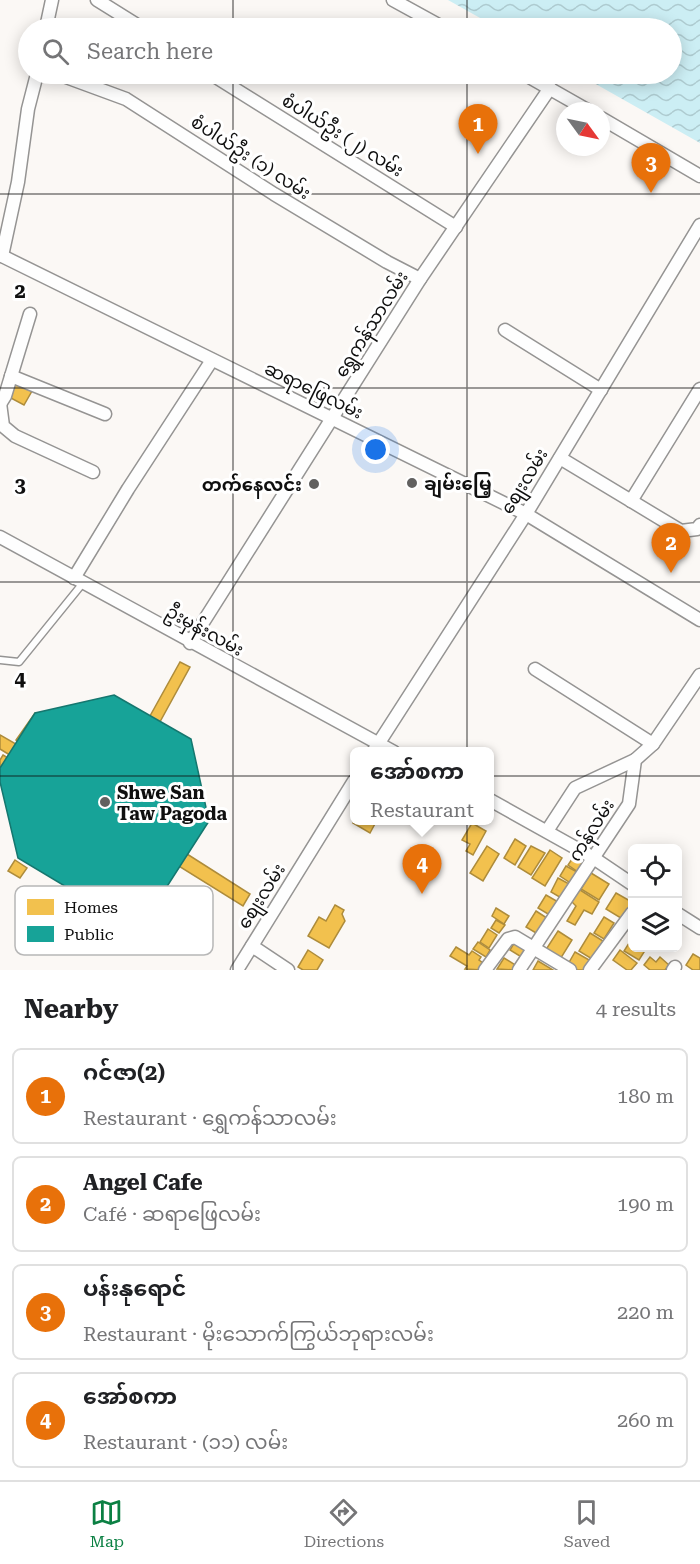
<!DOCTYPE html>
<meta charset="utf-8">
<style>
body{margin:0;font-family:"Roboto Serif","Noto Sans Myanmar",serif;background:#f2f2f2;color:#202124}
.controls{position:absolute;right:18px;bottom:18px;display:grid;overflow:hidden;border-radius:9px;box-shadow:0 3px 15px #0003}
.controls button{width:54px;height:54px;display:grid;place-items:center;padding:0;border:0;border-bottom:2px solid #e0e0e0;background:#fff;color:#202124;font:30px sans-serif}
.compass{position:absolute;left:556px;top:102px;width:54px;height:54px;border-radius:50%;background:#fff;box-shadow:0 3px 15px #0003;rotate:123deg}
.you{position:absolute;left:376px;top:450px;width:21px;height:21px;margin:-15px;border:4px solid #fff;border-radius:50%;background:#1a73e8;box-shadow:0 0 0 9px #1a73e833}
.badge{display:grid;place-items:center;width:39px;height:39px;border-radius:50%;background:#0b8043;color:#fff;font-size:20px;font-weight:700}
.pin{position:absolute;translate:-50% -50px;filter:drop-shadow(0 2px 3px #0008)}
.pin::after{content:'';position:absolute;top:32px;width:21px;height:18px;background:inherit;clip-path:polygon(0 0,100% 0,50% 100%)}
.popup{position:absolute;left:350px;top:747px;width:144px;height:78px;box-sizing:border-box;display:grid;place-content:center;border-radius:9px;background:#fff;filter:drop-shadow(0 2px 4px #0005);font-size:20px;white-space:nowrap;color:#757577}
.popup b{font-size:22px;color:#202124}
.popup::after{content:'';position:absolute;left:50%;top:100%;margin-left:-12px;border:12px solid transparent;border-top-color:#fff}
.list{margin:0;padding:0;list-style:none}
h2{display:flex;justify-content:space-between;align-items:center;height:78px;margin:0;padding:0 24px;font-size:26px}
h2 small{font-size:20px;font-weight:400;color:#757577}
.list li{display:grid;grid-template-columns:39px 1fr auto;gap:18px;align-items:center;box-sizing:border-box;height:96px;margin:0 12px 12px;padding:0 12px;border:2px solid #e0e0e0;border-radius:9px}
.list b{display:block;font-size:22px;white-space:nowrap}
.list p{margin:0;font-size:20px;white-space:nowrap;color:#757577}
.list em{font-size:20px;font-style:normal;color:#757577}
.icon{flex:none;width:33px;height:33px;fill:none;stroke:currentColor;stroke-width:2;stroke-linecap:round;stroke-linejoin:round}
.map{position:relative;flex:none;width:700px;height:970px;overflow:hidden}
.search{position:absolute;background:#fff;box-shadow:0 3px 15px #0003;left:18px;right:18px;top:18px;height:66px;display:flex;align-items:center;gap:15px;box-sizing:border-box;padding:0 21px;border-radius:33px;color:#757577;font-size:22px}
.sheet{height:510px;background:#fff}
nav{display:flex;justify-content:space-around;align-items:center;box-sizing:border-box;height:84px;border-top:2px solid #e0e0e0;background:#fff;font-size:16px;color:#757577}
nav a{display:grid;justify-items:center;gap:3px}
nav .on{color:#0b8043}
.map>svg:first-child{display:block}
.water{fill:url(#water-waves)}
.homes{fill:#f2c14e;stroke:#ae8c3b;stroke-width:1.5}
.public{fill:#17a398;stroke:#15776f;stroke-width:1.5}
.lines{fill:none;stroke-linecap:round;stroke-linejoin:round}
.service-casing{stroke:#959493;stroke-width:9}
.minor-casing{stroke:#959493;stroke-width:15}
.service{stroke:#fefefe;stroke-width:6}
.minor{stroke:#fefefe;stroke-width:12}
.grid{fill:none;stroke:#0f0f0f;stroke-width:1.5;stroke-opacity:0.55}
.poi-dot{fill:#626160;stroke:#fff;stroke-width:2}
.labels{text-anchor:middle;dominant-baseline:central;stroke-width:6;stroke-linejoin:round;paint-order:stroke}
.street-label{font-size:18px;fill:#0f0f0f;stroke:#fff}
.poi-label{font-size:18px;font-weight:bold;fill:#0f0f0f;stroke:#fff;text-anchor:start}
.key{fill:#fff;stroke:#b7b7b7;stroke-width:1.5}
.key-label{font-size:16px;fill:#0f0f0f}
.grid-label{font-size:20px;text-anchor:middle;font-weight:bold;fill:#0f0f0f;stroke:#fff;stroke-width:6;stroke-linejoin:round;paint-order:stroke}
</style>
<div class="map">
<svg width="700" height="970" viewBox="0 0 700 970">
<defs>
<pattern id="water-waves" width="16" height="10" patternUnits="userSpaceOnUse" patternTransform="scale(1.5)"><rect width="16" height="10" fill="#cceef4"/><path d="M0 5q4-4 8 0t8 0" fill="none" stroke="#aecbd0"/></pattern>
</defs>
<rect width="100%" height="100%" fill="#fbf8f5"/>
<polygon class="water" points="448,0 700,0 700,143 578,74 672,74 672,28 498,28"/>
<g class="homes">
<polygon points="15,381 32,391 24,405 7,396"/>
<polygon points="180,662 190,667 150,740 140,734"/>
<polygon points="35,713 54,724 36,753 16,740"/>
<polygon points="0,735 35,755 28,766 0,749"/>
<polygon points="3,755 28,770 17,789 0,780 0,760"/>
<circle cx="24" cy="795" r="7"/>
<polygon points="355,820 377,820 370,833 353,823"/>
<polygon points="472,823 486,831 473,855 466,851 470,844 462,840"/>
<polygon points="515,839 526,846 515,865 504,858"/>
<polygon points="48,842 93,870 81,889 36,861"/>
<polygon points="487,846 499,854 483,881 470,873"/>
<polygon points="531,846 545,853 531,875 518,867"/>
<polygon points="176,847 250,894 243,906 169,860"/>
<polygon points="550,850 562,858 545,886 532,878"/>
<polygon points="576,853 589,861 581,874 568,865"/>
<polygon points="15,860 27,868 20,878 8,871"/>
<polygon points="566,866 579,873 572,884 560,876"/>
<polygon points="591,873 609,884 599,900 581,889"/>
<polygon points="558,878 571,885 563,899 551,892"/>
<polygon points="577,888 599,902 592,914 584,910 575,925 567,921 576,906 570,900"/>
<polygon points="616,893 632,902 624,920 606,909"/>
<polygon points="546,895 560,903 553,917 538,908"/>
<polygon points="335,905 344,910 342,914 345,921 329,948 308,936 319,917 326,921"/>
<polygon points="496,908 509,916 504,924 492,916"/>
<polygon points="536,911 550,920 541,936 526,927"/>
<polygon points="604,917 614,923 604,939 594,933"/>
<polygon points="496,920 505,925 499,933 491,928"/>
<polygon points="488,929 497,935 489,948 480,942"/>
<polygon points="558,931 572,940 559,961 545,951"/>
<polygon points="590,933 603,941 592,959 579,951"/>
<polygon points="516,940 529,948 523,958 510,950"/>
<polygon points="631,940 632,948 646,949 639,960 624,951"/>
<polygon points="478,942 490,950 486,957 473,949"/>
<polygon points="456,947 469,955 472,951 481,957 479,960 486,965 483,970 465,969 467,966 450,956"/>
<polygon points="308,950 323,960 317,970 303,970 298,967"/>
<polygon points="620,950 637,963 631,970 627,970 613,960"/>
<polygon points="575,952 591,961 586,970 574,970 567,966"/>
<polygon points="693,954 700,958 700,970 693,970 686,965"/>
<polygon points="650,957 656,962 660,957 669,965 665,970 650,970 644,965"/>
<polygon points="504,958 517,966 515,970 497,969"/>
<polygon points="538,961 553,970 533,970"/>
</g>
<polygon class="public" points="114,695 191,739 209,821 166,888 93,903 18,858 0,782 0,768 35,713"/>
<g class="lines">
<g class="service-casing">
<polyline id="service" points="0,660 19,662 83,583"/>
</g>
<g class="minor-casing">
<g id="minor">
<polyline points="97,0 142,28"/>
<polyline points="393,0 444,28"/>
<polyline points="46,28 52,0"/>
<polyline points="58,74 126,99 274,194 387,262 420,279"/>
<polyline points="211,74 456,227"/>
<polyline points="524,74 589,111"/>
<polyline points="601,118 700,176"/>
<polyline points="0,255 526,514 700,620"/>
<polyline points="2,256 18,182 28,109 37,74"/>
<polyline points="505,330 601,390"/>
<polyline points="11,376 105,414"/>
<polyline points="0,403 3,426 15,436 93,472"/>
<polyline points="0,404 5,396 30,314"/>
<polyline points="560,458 681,531 697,529 700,525"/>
<polyline points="631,501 700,389"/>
<polyline points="0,537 394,752"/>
<polyline points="74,578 128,489 212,360"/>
<polyline points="190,643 420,279 550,88"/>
<polyline points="535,669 653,744"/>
<polyline points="373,752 526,514 700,225"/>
<polyline points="490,800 592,857 632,884"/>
<polyline points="547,831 575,788 635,760"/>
<polyline points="678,914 700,928"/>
<polyline points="252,946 288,970"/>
<polyline points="237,970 354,781"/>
<polyline points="485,970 508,939 515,937 570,970"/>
<polyline points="519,970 629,804 635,760 653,744 700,675"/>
<polyline points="590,970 632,913"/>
<polyline points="673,970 675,967"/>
</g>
</g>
<use href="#service" class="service"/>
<use href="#minor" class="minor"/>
</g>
<path class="grid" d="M 233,0 L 233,28M 467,0 L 467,28M 233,74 L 233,970M 467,74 L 467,970M 0,194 L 700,194M 0,388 L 700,388M 0,582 L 700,582M 0,776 L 700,776"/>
<g class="poi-dot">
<circle cx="412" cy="483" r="6"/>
<circle cx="314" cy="484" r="6"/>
<circle cx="105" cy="802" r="6"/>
</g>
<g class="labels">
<g class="street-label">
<text transform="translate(343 135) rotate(32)">စံပါယ်ဦး (၂) လမ်း</text>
<text transform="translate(251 157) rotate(33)">စံပါယ်ဦး (၁) လမ်း</text>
<text transform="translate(371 324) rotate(-58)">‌ရွှေကန်သာလမ်း</text>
<text transform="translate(314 390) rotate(26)">ဆရာဖြေလမ်း</text>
<text transform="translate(524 481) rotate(-59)">စျေးလမ်း</text>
<text transform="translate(205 630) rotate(29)">ဦးမှန်းလမ်း</text>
<text transform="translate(591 830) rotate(-58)">ကန်လမ်း</text>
<text transform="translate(261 896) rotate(-58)">စျေးလမ်း</text>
</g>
<g class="poi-label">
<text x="424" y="483">ချမ်းမြေ့</text>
<text x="302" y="484" text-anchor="end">တက်နေလင်း</text>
<text x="117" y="792">Shwe San<tspan x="117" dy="21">Taw Pagoda</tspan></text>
</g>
</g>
<rect x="15" y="886" width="198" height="69" rx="9" class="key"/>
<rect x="27" y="899" width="27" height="16" fill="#f2c14e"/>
<rect x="27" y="926" width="27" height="16" fill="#17a398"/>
<g class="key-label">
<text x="64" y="913">Homes</text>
<text x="64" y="940">Public</text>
</g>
<g class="grid-label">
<text x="20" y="298">2</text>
<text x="20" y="492">3</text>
<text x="20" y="686">4</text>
</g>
</svg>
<div class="controls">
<button><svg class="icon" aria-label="locate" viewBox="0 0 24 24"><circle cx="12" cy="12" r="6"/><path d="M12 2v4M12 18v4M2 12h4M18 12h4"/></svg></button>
<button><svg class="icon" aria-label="layers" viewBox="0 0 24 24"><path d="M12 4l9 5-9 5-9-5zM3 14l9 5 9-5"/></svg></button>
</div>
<svg class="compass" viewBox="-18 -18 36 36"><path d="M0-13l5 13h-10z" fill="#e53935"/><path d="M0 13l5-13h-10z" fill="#757577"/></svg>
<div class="you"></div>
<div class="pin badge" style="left:478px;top:154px;background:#e8710a">1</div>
<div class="pin badge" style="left:671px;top:573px;background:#e8710a">2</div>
<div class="pin badge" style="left:651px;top:193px;background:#e8710a">3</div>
<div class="pin badge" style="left:422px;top:894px;background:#e8710a">4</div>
<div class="popup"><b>အော်စကာ</b>Restaurant</div>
<div class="search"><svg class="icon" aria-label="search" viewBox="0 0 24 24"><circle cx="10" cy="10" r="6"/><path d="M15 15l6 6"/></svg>Search here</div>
</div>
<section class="sheet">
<h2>Nearby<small>4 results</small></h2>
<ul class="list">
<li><span class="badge" style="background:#e8710a">1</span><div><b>ဂင်ဇာ(2)</b><p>Restaurant · ‌ရွှေကန်သာလမ်း</p></div><em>180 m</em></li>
<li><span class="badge" style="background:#e8710a">2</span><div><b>Angel Cafe</b><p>Café · ဆရာဖြေလမ်း</p></div><em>190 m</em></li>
<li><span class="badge" style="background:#e8710a">3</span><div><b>ပန်းနုရောင်</b><p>Restaurant · မိုးသောက်ကြွယ်ဘုရားလမ်း</p></div><em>220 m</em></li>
<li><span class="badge" style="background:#e8710a">4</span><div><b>အော်စကာ</b><p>Restaurant · (၁၁) လမ်း</p></div><em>260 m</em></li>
</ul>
</section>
<nav>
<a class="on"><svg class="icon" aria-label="map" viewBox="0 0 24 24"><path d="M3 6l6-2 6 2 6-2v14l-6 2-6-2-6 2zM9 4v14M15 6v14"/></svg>Map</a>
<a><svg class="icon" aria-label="directions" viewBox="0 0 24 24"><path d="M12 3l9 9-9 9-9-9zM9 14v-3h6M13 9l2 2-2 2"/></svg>Directions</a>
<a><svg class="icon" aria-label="saved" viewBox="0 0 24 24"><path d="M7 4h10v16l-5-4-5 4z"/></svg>Saved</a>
</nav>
